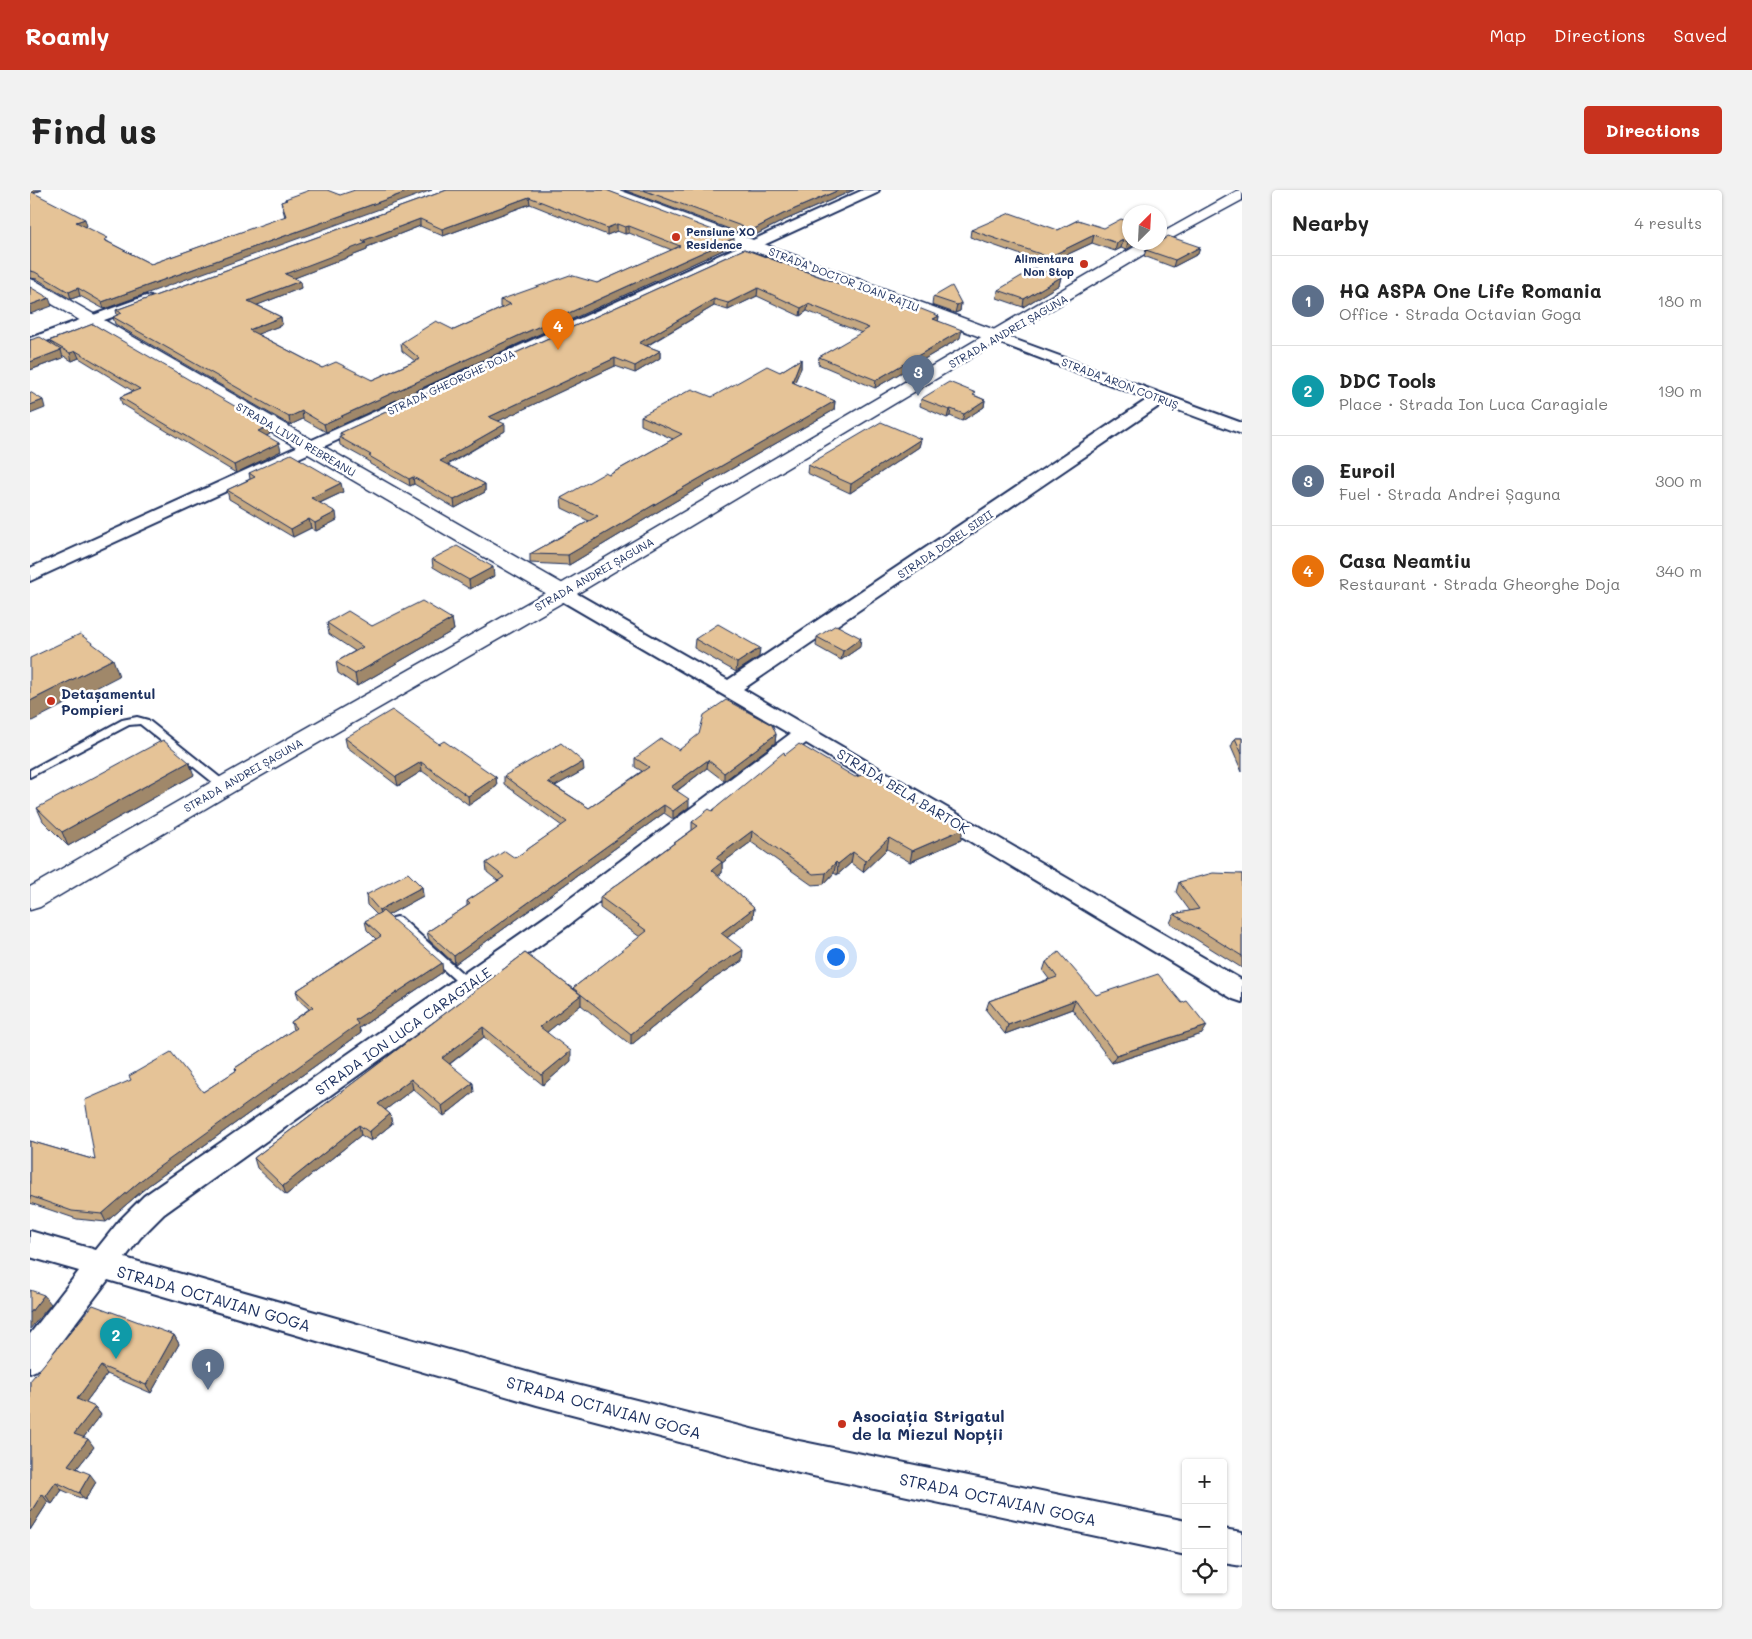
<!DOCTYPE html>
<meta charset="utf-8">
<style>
body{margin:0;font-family:Mali,sans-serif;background:#f2f2f2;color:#222}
.controls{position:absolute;right:15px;bottom:15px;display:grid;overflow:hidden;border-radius:5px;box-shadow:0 1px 4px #0004}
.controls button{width:45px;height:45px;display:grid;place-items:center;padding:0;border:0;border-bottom:1px solid #e0e0e0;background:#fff;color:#222;font:25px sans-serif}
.compass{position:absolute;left:1092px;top:15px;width:45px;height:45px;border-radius:50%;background:#fff;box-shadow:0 1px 4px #0004;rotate:24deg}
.you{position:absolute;left:805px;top:766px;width:18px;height:18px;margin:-12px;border:4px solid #fff;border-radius:50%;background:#1a73e8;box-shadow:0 0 0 8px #1a73e833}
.badge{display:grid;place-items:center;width:32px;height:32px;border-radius:50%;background:#c8321e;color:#fff;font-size:16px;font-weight:700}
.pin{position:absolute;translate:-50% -41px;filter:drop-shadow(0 1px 2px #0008)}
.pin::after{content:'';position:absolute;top:26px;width:18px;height:15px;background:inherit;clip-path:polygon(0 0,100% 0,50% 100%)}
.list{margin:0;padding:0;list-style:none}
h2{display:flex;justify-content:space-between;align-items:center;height:65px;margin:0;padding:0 20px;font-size:21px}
h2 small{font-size:16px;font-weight:400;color:#767676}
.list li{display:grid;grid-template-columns:32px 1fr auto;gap:15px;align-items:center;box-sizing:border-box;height:90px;padding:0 20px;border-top:1px solid #e0e0e0}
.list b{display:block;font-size:19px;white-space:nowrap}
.list p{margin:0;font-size:16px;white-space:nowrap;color:#767676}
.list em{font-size:16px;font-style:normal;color:#767676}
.icon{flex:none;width:28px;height:28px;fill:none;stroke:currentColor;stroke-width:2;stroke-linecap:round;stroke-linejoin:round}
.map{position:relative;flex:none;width:1212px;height:1419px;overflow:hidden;border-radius:5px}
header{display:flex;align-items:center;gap:30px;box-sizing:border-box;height:70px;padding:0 25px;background:#c8321e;color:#fff}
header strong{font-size:24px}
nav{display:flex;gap:28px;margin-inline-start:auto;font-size:18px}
.intro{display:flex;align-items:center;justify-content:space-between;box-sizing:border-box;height:120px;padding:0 30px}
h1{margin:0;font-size:35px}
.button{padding:12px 22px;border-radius:5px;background:#c8321e;color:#fff;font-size:18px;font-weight:700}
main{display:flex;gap:30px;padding:0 30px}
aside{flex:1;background:#fff;border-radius:5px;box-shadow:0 1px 4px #0004}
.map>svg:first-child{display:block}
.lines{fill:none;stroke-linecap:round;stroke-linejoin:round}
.service-casing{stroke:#1b2f5e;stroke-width:4}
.minor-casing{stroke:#1b2f5e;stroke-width:4}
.tertiary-casing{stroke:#1b2f5e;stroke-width:3}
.secondary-casing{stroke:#1b2f5e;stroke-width:3}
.service{fill:#fff;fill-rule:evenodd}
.minor{fill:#fff;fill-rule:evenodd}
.tertiary{fill:#fff;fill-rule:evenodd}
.secondary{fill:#fff;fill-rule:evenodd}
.wall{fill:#c5a882;stroke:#1b2f5e;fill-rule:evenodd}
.shaded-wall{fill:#a0886a;stroke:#1b2f5e}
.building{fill:#e5c397;stroke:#1b2f5e;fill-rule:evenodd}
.poi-dot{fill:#c8321e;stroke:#fff;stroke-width:2}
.labels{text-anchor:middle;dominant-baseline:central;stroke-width:5;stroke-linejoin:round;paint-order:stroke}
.far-poi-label{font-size:11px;font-weight:bold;fill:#1b2f5e;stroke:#fff;text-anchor:start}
.far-street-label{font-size:11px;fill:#1b2f5e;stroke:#fff}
.poi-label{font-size:14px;font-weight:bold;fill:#1b2f5e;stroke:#fff;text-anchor:start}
.street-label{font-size:14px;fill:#1b2f5e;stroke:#fff}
.near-street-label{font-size:16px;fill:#1b2f5e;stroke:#fff}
.near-poi-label{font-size:16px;font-weight:bold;fill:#1b2f5e;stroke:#fff;text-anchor:start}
</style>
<header>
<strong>Roamly</strong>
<nav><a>Map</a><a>Directions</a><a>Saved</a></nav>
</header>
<div class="intro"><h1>Find us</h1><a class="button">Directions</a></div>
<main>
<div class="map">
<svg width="1212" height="1419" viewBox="0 0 1212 1419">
<rect width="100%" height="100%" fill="#fff"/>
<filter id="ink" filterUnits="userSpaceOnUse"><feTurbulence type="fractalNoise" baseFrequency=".02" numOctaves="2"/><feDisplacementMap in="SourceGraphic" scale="10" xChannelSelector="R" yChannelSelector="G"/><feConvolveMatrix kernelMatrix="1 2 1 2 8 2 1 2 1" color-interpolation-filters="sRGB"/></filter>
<g filter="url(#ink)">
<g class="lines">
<g class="service-casing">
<g id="service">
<polygon points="107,527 118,530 198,594 199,596 198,598 190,598 110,534 99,535 0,587 0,580 92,530"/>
<polygon points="367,727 371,728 442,792 444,795 442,798 434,798 363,734 361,731 363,728"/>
</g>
</g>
<g class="minor-casing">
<g id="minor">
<polygon points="833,0 849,0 847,3 0,391 0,378"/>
<polygon points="116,106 121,107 123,110 121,113 0,157 0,148"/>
<polygon points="967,143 1212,233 1212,244 1132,214 713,499 1212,790 1212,812 1203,809 776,553 540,734 134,1024 110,1048 95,1068 507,1185 769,1251 1156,1331 1156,1365 769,1283 507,1215 78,1090 11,1178 0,1183 0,1144 49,1081 0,1067 0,1041 66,1060 90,1030 114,1006 522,722 760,544 525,407 523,403 525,399 532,397 539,399 698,490 1118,209 962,150 960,147 962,144"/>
<polygon points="1193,1339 1212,1342 1212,1376 1193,1373"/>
</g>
</g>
<g class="tertiary-casing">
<g id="tertiary">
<polygon points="569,0 589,0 973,143 976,147 973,151 967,152 961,151 571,3"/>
<polygon points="0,89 6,91 540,398 543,403 540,408 532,410 524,408 0,101"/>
</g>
</g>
<g class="secondary-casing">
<polygon id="secondary" points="1212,0 1212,10 1131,54 540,408 203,602 10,717 0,720 0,697 185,590 524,398 1113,52 1130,52 1130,44 1207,1"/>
</g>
<use href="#service" class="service"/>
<use href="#minor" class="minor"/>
<use href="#tertiary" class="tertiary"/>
<use href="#secondary" class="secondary"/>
</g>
<g class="wall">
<polygon points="0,0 12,0 3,3 57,36 56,37 80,53 121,74 255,27 251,12 255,11 255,9 310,5 74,119 50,106 41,109 7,89 0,88"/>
<path d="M 417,0 L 576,0 L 704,55 L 296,242 L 273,229 L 260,235 L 85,134 L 83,127 L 87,125 L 86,120 ZM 500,14 L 577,45 L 587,41 L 595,44 L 599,43 L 642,60 L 567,93 L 470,110 L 470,117 L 472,118 L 424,140 L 371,153 L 372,161 L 385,171 L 342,190 L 292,178 L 227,144 L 252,135 L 251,127 L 227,115 L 271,98 L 264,88 L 337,60 L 337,57 L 390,36 L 413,46 Z"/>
<polygon points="594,0 824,0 753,31 721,47"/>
<polygon points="1048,30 1100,52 1096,60 1091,58 1085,61 1062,53 1017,74 940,47 941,40 1028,40"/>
<polygon points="1170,57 1168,64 1143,77 1114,66 1116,60"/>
<polygon points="714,59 881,120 909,126 908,132 930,148 845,198 788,174 789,167 832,143 777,121 770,126 727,106 698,120 684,116 617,156 630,161 630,168 605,183 585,176 468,231 475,241 418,275 455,294 455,302 425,318 384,294 380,296 340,274 339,271 310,255 309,247 310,247 310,243"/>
<polygon points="1031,87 1029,95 993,117 967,108 968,100"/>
<polygon points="903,107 931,113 930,121 925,123 902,115"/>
<polygon points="63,134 240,244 236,246 251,261 206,283 92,214 90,207 103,201 49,168 42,171 32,165 33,168 0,180 0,150 19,153 19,151"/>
<polygon points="771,169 771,178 764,193 805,211 804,220 644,312 539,375 500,373 500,364 559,331 532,318 531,308 579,285 643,249 611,235 611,226 682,207 750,182"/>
<polygon points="946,206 955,210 954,217 932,231 920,226 917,228 890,216 891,209"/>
<polygon points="891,249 889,257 820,303 777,283 778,275"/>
<polygon points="219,283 313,302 290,313 307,330 286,341 281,338 263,347 199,309 197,300 220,289"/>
<polygon points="402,369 464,386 440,399 403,377"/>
<polygon points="422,429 424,440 327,496 308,483 306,472 325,461 299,444 297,433 342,436"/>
<polygon points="787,447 830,457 811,470 786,456"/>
<polygon points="665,449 729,467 706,482 664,458"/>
<polygon points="746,544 745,553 694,591 677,578 647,601 659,617 643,629 634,623 425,774 399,750 397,742 437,716 437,711 468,691 457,682 456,673 485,668 532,636 474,594 474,586 554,580 525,596 559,618 612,581 605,577 605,568 649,560"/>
<polygon points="315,548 409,554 466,587 467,596 439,615 392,581 368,596 317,557"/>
<polygon points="1205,548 1212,548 1212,582 1201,557"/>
<polygon points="755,565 931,650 880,672 857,659 833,682 821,673 807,685 804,683 794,694 782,695 721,652 692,673 692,683 688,686 724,718 723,728 697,748 712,771 680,791 601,855 551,815 517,842 541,871 513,895 454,847 420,874 444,902 414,926 383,899 355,920 360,924 362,934 341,951 331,945 256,1005 227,978 224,968 495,763 543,799 543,798 610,747 570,718 570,707 662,640 662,632 682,621"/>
<polygon points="164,585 38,656 13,631 7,618"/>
<polygon points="1212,684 1212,778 1140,733 1144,724 1160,721 1146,702 1149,692"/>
<polygon points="392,697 393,706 358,725 413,782 329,838 331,843 119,995 76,1032 47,1029 0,1013 0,951 65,970 173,902 206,881 205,878 263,840 261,832 279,819 269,810 266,801 346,749 337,740 335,731 347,725 337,715 336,705"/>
<polygon points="1016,772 1066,805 1172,844 1082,873 1042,819 975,844 956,820 959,811 1019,789 1013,781"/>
<polygon points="144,1145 149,1154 121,1203 77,1184 55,1213 65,1217 71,1225 53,1248 64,1257 47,1278 66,1292 55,1310 32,1300 22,1314 18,1312 0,1340 0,1191"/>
</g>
<g class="shaded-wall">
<polygon points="0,0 12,0 0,4"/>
<polygon points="382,0 402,0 74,119 72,112"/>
<polygon points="809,0 824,0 753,31 721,47 722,40 753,24"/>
<polygon points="499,7 500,14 413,46 412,39"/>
<polygon points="55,29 57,36 48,39 46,32"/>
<polygon points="390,29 390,36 337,57 337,60 257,91 255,84 332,51"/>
<polygon points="587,34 587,41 577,45 577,38"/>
<polygon points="599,36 599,43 595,44 595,37"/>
<polygon points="1064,45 1062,53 1017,74 1019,67"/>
<polygon points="704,48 704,55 296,242 294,234"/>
<polygon points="1093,50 1091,58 1085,61 1087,53"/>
<polygon points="1100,51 1100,52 1109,52 1096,60 1098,52"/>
<polygon points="1170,57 1168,64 1143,77 1145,70"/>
<polygon points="1031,87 1029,95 993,117 994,109"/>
<polygon points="270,91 271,98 220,118 218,111"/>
<polygon points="48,98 50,106 41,109 39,102"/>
<polygon points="728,98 727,106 698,120 698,113"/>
<polygon points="19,108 22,116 0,124 0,115"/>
<polygon points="684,109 684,116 609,160 609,153"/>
<polygon points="931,113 930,121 925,123 927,115"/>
<polygon points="778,114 777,121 770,126 771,118"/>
<polygon points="909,126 908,133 903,129"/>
<polygon points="251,127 252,135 220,147 219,140"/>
<polygon points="932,140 930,148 845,198 846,190"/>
<polygon points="31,160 33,168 0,180 0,172"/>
<polygon points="46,161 49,168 42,171 40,163"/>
<polygon points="630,161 630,168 605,183 605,176"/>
<polygon points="585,168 585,176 460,235 459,227"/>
<polygon points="771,169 771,178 761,201 762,192"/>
<polygon points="13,210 15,218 0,224 0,215"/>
<polygon points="955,210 954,217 932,231 934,224"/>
<polygon points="805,211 804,220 644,312 539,375 538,365 644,303"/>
<polygon points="921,219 920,226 917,228 919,220"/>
<polygon points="272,221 273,229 260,235 259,227"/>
<polygon points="475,234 475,241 411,278 410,271"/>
<polygon points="239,236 240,244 230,249 228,241"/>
<polygon points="891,249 889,257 820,303 821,294"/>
<polygon points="249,253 251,261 206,283 204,275"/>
<polygon points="383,287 384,294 380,296 379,289"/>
<polygon points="311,293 313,302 283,316 281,308"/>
<polygon points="455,294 455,302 425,318 424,310"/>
<polygon points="306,322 307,330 286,341 285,333"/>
<polygon points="279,329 281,338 263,347 261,339"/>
<polygon points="463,377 464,386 440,399 439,390"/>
<polygon points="422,429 424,440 327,496 325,484"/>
<polygon points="831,448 830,457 811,470 813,461"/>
<polygon points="730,458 729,467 706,482 707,473"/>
<polygon points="83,469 89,486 0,532 0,511"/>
<polygon points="746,544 745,553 694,591 694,583"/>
<polygon points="678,570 677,578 641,605 641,597"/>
<polygon points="159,572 164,585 38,656 32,642"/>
<polygon points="391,572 392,581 368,596 366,587"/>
<polygon points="553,572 554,580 518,600 518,592"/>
<polygon points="466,587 467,596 439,615 438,606"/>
<polygon points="659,609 659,617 643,629 643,621"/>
<polygon points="634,615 634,623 425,774 424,766"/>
<polygon points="933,639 931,650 880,672 882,661"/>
<polygon points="722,641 721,652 692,673 692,683 681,691 682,680 686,668"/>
<polygon points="859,648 857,659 833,682 835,671"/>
<polygon points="823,662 821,673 807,685 808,674"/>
<polygon points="806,672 804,683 794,694 796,683"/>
<polygon points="392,697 393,706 351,729 349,720"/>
<polygon points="724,718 723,728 690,753 691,743"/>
<polygon points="713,760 712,771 680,791 601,855 601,844 680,780"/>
<polygon points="412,773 413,782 329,838 331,843 119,995 76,1032 72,1024 115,987 325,830"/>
<polygon points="551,805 551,815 511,847 510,837"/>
<polygon points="1045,810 1042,819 975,844 978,835"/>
<polygon points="1177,836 1172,844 1082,873 1086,865"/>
<polygon points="453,837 454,847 414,878 412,868"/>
<polygon points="541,861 541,871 513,895 512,885"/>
<polygon points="381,889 383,899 350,924 348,914"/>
<polygon points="443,893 444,902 414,926 412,916"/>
<polygon points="360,924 362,934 341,951 339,942"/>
<polygon points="329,935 331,945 256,1005 253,996"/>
<polygon points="14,1105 21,1114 0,1139 0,1123"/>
<polygon points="144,1145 149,1154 121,1203 116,1195"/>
<polygon points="71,1176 77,1184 52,1217 47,1209"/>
<polygon points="65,1217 71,1225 50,1252 44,1244"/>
<polygon points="58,1249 64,1257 44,1282 38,1275"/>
<polygon points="60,1284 66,1292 55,1310 49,1303"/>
<polygon points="26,1292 32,1300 22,1314 16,1306"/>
<polygon points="12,1304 18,1312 0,1340 0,1323"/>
</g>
<g class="building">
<polygon points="280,0 297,0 310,5 325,0 382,0 72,112 48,98 39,102 5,82 0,81 0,1 55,29 46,32 78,48 74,50 121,74 256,26 251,12 257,10 255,9"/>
<path d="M 417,0 L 576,0 L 704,48 L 294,234 L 272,221 L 259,227 L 83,127 L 92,123 L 86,120 ZM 499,7 L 577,38 L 587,34 L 595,37 L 599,36 L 650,56 L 567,93 L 540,85 L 470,110 L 481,114 L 424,140 L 406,131 L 371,153 L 390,169 L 342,190 L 306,172 L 292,178 L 219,140 L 251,127 L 218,111 L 270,91 L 255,84 L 336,53 L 332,51 L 390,29 L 412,39 Z"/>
<polygon points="613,0 809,0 753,24 722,40"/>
<polygon points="980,23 1028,40 1048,30 1074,38 1091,29 1100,32 1100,51 1098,52 1093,50 1087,53 1064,45 1019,67 941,40"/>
<polygon points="1138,46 1170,57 1145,70 1116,60 1128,52 1130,52"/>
<polygon points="714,59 881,120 886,117 909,126 903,129 932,140 846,190 789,167 839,138 778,114 771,118 728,98 698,113 684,109 609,153 630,161 605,176 585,168 459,227 475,234 410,271 455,294 424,310 383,287 379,289 339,266 341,265 309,247 314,245 310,243"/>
<polygon points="1005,78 1031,87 994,109 968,100"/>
<polygon points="922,96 931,113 927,115 903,107"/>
<polygon points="0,97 19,108 0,115"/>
<polygon points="63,134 239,236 228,241 249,253 204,275 90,207 110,199 46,161 40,163 19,151"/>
<polygon points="10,147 31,160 0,172 0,150"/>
<polygon points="771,169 762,192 805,211 644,303 538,365 500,364 568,326 531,308 575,283 579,285 652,244 611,226 662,199 682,207 737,176 750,182"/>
<polygon points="919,192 946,203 943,205 955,210 934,224 921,219 919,220 891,209"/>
<polygon points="0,202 13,210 0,215"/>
<polygon points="851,232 891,249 821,294 778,275"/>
<polygon points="261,264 311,293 281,308 306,322 285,333 279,329 261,339 197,300 225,287 219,283"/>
<polygon points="427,356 463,377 439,390 402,369"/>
<polygon points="392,411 422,429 325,484 306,472 333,457 297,433 318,421 342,436"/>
<polygon points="688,434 730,458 707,473 665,449"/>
<polygon points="806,435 831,448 813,461 787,447"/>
<polygon points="50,444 83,469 0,511 0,468"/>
<polygon points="696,510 742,535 746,544 694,583 678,570 641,597 659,609 643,621 634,615 424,766 397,742 440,714 437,711 474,687 456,673 475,661 485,668 537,632 474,586 531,553 553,572 518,592 559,618 619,577 605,568 631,549 649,560 669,544 674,525"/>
<polygon points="362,520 409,554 414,551 466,587 438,606 391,572 366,587 315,548"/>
<polygon points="1205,548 1212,548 1212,564"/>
<polygon points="133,550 159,572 32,642 7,618"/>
<polygon points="769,554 825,587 836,584 933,639 882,661 859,648 835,671 823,662 808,674 806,672 796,683 783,684 722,641 686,668 692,672 682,680 724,718 691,743 713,760 680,780 601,844 543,798 617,741 570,707 668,636 662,632 679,619 682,621 754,562 755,565"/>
<polygon points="378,683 392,697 349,720 336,705"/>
<polygon points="1183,683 1212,684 1212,766 1144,724 1169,719 1149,692"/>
<polygon points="353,721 412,773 325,830 328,834 115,987 72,1024 42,1021 0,1006 0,951 65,970 55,910 101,890 99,886 141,862 173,902 207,880 205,878 266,838 261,832 283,817 266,801 351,746 335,731"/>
<polygon points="1029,762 1066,805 1128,784 1152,813 1157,811 1177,836 1086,865 1045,810 978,835 959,811 1027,787 1016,772"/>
<polygon points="495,763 551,805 510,837 541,861 512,885 453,837 412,868 443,893 412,916 381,889 348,914 360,924 339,942 329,935 253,996 224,968"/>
<polygon points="0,1100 14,1105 0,1123"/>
<polygon points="63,1115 144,1145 116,1195 71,1176 47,1209 65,1217 44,1244 58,1249 38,1275 60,1284 49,1303 26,1292 16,1306 12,1304 0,1323 0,1191"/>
</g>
</g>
<g class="poi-dot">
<circle cx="646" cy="47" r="5"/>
<circle cx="1054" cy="74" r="5"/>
<circle cx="21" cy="511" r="5"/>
<circle cx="812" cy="1234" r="5"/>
</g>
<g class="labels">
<g class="far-poi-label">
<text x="656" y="41">Pensiune XO<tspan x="656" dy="13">Residence</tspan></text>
<text x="1044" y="68" text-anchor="end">Alimentara<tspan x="1044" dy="13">Non Stop</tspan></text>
</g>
<g class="far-street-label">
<text transform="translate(814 89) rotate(21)">STRADA DOCTOR IOAN RAȚIU</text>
<text transform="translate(978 141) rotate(-30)">STRADA ANDREI ȘAGUNA</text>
<text transform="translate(421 192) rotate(-25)">STRADA GHEORGHE DOJA</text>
<text transform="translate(1090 193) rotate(21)">STRADA ARON COTRUȘ</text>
<text transform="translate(266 249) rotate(30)">STRADA LIVIU REBREANU</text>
<text transform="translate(915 354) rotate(-34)">STRADA DOREL SIBII</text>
<text transform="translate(564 384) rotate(-30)">STRADA ANDREI ȘAGUNA</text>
<text transform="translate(213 585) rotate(-30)">STRADA ANDREI ȘAGUNA</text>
</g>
<g class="poi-label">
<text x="31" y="503">Detașamentul<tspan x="31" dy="16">Pompieri</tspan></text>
</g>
<g class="street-label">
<text transform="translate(873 601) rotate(31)">STRADA BELA BARTOK</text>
<text transform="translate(373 841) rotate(-35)">STRADA ION LUCA CARAGIALE</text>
</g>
<g class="near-street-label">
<text transform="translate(184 1108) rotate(16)">STRADA OCTAVIAN GOGA</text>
<text transform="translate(574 1217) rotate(15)">STRADA OCTAVIAN GOGA</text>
<text transform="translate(968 1309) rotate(12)">STRADA OCTAVIAN GOGA</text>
</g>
<g class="near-poi-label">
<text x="822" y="1225">Asociația Strigatul<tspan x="822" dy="18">de la Miezul Nopții</tspan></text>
</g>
</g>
</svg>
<div class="controls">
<button>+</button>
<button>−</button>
<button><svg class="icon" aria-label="locate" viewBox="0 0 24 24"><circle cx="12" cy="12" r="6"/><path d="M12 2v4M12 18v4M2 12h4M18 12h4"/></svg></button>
</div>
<svg class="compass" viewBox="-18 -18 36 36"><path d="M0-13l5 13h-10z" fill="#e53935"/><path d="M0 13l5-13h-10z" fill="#767676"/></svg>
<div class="you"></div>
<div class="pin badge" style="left:178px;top:1200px;background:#5c6f8a">1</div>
<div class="pin badge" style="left:86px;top:1169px;background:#0f9aa8">2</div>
<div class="pin badge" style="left:888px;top:206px;background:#5c6f8a">3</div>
<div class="pin badge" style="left:528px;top:160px;background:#e8710a">4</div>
</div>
<aside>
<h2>Nearby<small>4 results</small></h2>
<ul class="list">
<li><span class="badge" style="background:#5c6f8a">1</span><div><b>HQ ASPA One Life Romania</b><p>Office · Strada Octavian Goga</p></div><em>180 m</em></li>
<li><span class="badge" style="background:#0f9aa8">2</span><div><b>DDC Tools</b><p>Place · Strada Ion Luca Caragiale</p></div><em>190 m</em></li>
<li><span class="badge" style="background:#5c6f8a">3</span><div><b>Euroil</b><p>Fuel · Strada Andrei Șaguna</p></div><em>300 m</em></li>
<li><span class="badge" style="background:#e8710a">4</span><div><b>Casa Neamtiu</b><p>Restaurant · Strada Gheorghe Doja</p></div><em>340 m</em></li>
</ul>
</aside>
</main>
